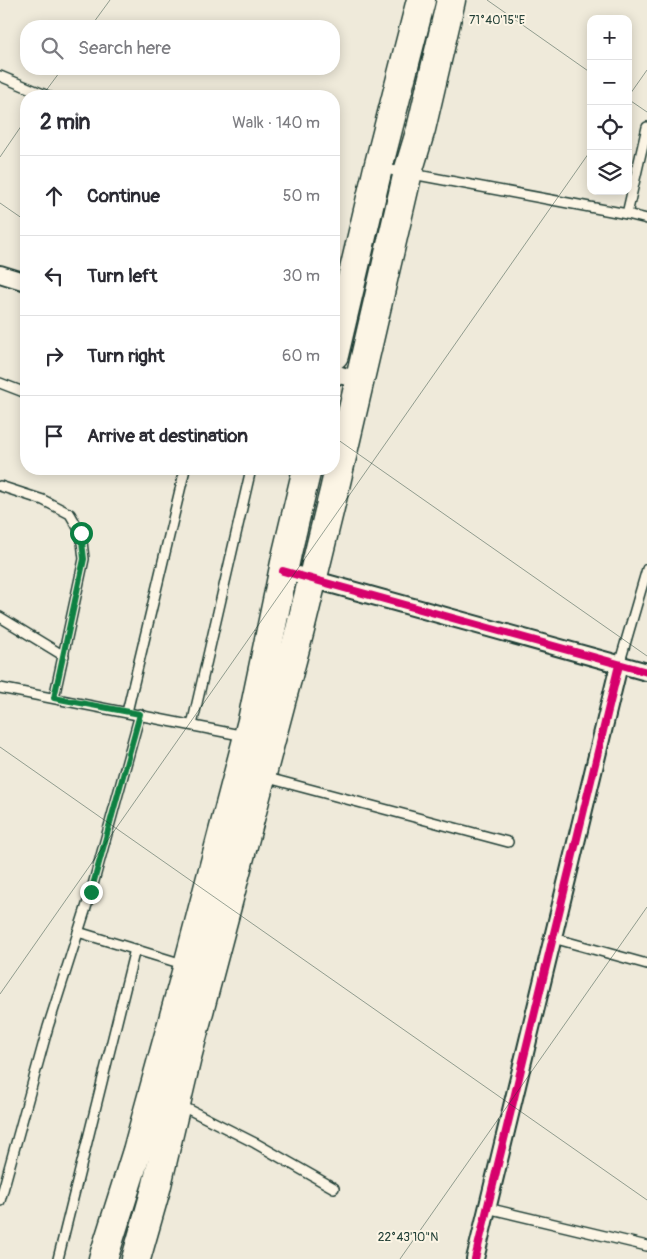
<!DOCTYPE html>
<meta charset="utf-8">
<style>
body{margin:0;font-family:Pangolin,sans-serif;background:#f7f7f7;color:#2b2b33}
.controls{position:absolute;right:15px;top:15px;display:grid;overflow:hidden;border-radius:10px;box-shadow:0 2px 12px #0003}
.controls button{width:45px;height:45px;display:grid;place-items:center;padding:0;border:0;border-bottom:1px solid #e1e1e2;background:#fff;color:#2b2b33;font:25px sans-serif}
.stop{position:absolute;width:15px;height:15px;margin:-11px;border:4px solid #0b8043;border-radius:50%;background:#fff}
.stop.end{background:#0b8043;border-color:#fff;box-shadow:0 1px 5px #0008}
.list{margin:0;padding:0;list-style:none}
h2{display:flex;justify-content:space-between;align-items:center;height:65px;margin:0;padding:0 20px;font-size:21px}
h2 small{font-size:16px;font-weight:400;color:#7c7c81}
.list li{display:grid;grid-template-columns:32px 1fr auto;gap:15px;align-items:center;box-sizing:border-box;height:80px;padding:0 20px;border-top:1px solid #e1e1e2}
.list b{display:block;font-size:19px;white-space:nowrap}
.list em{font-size:16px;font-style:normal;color:#7c7c81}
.icon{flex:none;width:28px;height:28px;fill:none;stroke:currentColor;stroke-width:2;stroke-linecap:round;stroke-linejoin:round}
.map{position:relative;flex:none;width:647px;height:1259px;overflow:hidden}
.search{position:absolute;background:#fff;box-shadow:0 2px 12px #0003;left:20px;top:20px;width:320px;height:55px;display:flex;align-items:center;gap:12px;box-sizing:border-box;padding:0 18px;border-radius:20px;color:#7c7c81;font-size:19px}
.panel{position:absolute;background:#fff;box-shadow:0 2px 12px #0003;left:20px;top:90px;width:320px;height:385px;border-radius:20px}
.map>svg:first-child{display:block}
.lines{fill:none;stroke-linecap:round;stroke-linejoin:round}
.lane-casing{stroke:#1f3d34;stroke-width:12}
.street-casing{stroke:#1f3d34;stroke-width:20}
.highway-casing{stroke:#1f3d34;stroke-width:31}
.lane{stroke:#fcf5e5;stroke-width:9}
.street{stroke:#fcf5e5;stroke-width:16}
.highway{stroke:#fcf5e5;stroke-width:28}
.cycleway-casing{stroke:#fcf5e5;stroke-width:11}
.cycleway{stroke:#d6006c;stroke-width:8}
.route{stroke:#0b8043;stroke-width:6}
.ticks{fill:none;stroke:#1f3d34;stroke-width:1;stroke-opacity:0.45}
.ticks-label{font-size:12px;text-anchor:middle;fill:#1f3d34;stroke:#fcf5e5;stroke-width:4;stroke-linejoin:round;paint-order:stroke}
</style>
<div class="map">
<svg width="647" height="1259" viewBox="0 0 647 1259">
<rect width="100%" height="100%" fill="#efeada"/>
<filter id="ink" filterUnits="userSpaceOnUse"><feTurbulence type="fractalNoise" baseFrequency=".02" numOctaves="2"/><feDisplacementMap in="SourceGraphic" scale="10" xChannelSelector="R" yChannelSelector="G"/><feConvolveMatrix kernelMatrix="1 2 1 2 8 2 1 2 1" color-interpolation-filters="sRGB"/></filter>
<g filter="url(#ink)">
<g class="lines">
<g class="lane-casing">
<g id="lane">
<polyline points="0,76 48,96"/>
<polyline points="380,168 627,214 647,219"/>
<polyline points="627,214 647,127"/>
<polyline points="0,383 26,393"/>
<polyline points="0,486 43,500 70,514 81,533 84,559 54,698"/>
<polyline points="0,617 64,656"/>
<polyline points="619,665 647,569"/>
<polyline points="0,688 245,736"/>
<polyline points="127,712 185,469"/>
<polyline points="192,725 251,469"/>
<polyline points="264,777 508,842"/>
<polyline points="78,932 186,965"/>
<polyline points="553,938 647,964"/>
<polyline points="180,1105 255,1143 334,1188"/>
<polyline points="0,1201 48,1027 91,892 140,714"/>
<polyline points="487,1208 647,1246"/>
<polyline points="58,1259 135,949"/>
</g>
</g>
<g class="street-casing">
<g id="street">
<polyline points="0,274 26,282"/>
<polyline points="334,373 360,381"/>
<polyline points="283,571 647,672"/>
<polyline points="475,1259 619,665"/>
</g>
</g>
<g class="highway-casing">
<g id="highway">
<polyline points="334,355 378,168 421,0"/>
<polyline points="103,1259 137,1151 188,965 252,721 287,553 307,469"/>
<polyline points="136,1259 156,1189 187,1057 300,630 334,491 408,172 421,129 451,0"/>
</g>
</g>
<use href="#lane" class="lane"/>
<use href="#street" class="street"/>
<use href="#highway" class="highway"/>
<g class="cycleway-casing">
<g id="cycleway">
<polyline points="283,571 647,672"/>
<polyline points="475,1259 619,665"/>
</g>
</g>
<use href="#cycleway" class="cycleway"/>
</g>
</g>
<g class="lines" filter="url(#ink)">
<polyline class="route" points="81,533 84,559 54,698 140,714 91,892"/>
</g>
<path class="ticks" d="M 487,0 L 591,73M 91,26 L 110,0M 42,96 L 62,69M 628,97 L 647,70M 628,99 L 647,112M 0,157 L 26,119M 0,203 L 26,221M 334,437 L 647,656M 0,747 L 647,1200M 0,994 L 591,150M 400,1259 L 647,907"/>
<g class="ticks-label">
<text x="497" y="24">71°40'15"E</text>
<text x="408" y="1241">22°43'10"N</text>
</g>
</svg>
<div class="controls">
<button>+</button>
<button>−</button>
<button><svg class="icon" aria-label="locate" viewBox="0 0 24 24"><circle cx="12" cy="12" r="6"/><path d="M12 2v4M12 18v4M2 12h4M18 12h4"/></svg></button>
<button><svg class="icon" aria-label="layers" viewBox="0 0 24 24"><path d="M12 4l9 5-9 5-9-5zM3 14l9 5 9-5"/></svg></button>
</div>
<div class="stop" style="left:81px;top:533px"></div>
<div class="stop end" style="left:91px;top:892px"></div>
<div class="search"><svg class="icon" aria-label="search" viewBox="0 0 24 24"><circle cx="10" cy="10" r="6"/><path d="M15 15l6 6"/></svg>Search here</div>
<section class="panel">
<h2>2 min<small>Walk · 140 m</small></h2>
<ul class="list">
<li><svg class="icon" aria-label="ahead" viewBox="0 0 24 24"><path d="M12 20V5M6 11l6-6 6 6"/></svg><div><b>Continue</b></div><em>50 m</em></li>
<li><svg class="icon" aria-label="left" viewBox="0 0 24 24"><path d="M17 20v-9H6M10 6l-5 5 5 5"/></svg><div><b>Turn left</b></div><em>30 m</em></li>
<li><svg class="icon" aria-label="right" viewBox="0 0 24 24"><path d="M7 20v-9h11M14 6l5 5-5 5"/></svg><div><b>Turn right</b></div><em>60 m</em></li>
<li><svg class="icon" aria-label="arrive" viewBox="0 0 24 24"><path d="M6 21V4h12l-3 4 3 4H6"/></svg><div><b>Arrive at destination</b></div></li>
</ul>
</section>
</div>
